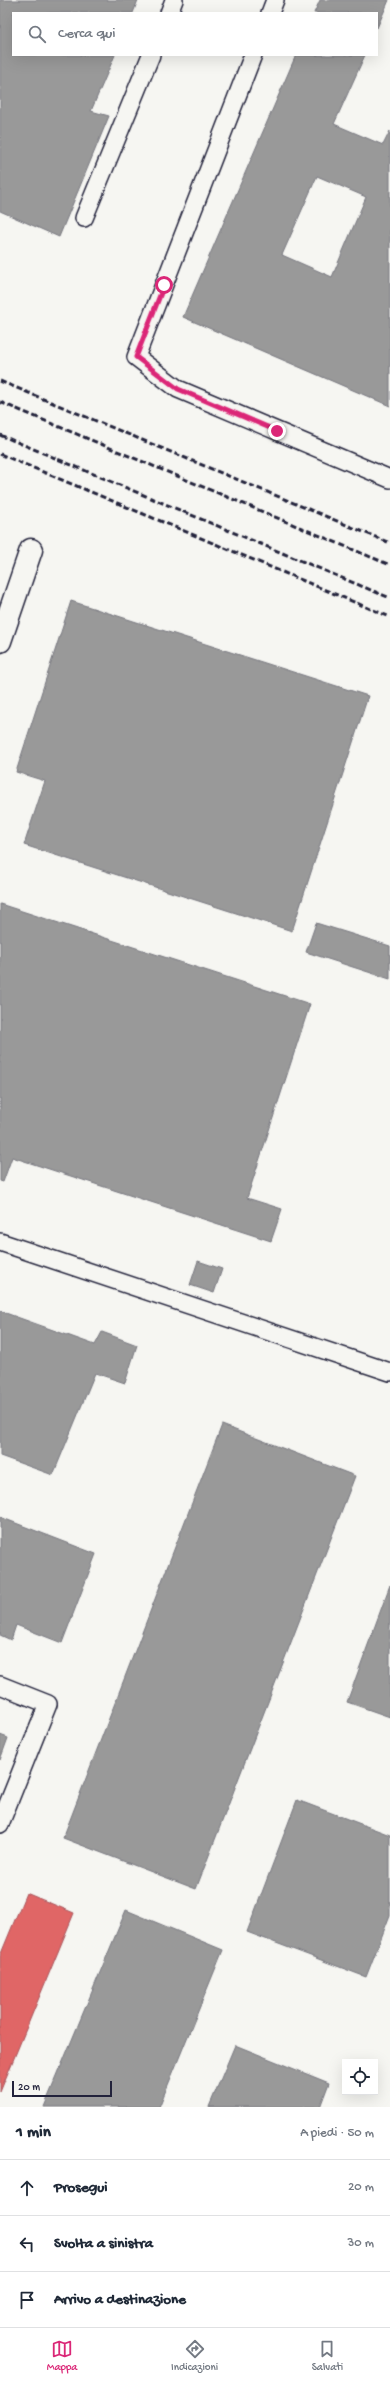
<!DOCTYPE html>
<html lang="it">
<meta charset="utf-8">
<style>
body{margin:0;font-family:"Gochi Hand",sans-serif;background:#f2f2f3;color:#1f2937}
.controls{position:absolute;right:12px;bottom:12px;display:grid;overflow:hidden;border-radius:0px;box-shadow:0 4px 16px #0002}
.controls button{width:36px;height:36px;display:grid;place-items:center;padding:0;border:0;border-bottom:1px solid #e0e1e3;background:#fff;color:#1f2937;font:20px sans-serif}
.scale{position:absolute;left:12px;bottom:10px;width:100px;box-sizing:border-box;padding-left:4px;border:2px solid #22223b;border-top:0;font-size:11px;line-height:14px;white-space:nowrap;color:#22223b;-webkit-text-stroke:3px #f6f6f2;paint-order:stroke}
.stop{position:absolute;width:12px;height:12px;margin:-9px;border:3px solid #db2777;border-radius:50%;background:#fff}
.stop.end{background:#db2777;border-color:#fff;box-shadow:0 1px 4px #0008}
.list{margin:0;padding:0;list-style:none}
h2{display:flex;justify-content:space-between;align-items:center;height:52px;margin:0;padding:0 16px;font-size:17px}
h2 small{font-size:13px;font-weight:400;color:#747a83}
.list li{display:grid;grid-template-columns:26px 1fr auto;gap:12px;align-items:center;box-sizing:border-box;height:56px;padding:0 16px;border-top:1px solid #e0e1e3}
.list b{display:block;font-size:15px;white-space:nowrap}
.list em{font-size:13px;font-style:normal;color:#747a83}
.icon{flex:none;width:22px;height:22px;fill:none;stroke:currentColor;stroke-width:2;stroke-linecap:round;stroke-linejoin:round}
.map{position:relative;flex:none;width:390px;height:2107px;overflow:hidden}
.search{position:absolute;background:#fff;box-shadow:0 4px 16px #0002;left:12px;right:12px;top:12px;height:44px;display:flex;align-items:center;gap:10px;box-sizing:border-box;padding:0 14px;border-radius:0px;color:#747a83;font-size:15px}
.sheet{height:220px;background:#fff}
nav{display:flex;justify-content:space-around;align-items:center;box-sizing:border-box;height:56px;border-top:1px solid #e0e1e3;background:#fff;font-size:11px;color:#747a83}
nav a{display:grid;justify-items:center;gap:2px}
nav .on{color:#db2777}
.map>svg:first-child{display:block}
.shops{fill:#e06666;stroke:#a75259}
.industry{fill:#999;stroke:#75757d;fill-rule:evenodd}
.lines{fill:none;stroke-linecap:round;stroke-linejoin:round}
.service-casing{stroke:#22223b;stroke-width:20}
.minor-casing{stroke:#22223b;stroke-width:25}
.service{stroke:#f6f6f2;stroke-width:17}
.minor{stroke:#f6f6f2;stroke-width:22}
.rail{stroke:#22223b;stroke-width:3;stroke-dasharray:6 3;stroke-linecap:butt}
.route{stroke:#db2777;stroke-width:5}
</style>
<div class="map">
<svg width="390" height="2107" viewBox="0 0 390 2107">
<rect width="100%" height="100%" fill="#f6f6f2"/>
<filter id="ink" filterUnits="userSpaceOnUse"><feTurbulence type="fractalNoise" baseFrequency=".025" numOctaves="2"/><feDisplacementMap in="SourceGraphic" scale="8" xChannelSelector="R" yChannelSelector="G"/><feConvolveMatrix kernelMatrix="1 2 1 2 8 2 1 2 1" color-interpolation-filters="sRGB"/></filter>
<g filter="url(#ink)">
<polygon class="shops" points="26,1893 74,1913 0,2092 0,1956"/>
<g class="industry">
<polygon points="0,0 138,0 133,13 13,13 13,55 115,55 91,111 109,116 59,237 0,211"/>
<polygon points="320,0 389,0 377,28 377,13 314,13"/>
<path d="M 296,55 L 365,55 L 334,124 L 383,145 L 390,131 L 390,406 L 183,317 ZM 317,176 L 366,197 L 332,277 L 282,255 Z"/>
<polygon points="71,601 368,696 292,931 24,845 45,781 16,772"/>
<polygon points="0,904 310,1004 247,1198 282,1209 271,1241 12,1157 3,1182 0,1181"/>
<polygon points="316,923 390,946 390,979 306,952"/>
<polygon points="198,1261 222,1269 214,1293 190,1285"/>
<polygon points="0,1311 95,1345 102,1332 137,1345 125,1383 95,1373 53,1475 0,1456"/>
<polygon points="222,1425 355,1476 196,1889 63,1838"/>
<polygon points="0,1517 96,1554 62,1643 16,1625 11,1640 0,1635"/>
<polygon points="390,1585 390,1717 347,1702"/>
<polygon points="0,1735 8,1738 0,1760"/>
<polygon points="297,1800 390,1835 390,1915 366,1977 247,1932"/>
<polygon points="126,1910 223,1950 159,2107 44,2107"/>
<polygon points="235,2045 329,2083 320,2107 209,2107"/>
</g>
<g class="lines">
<g class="service-casing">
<g id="service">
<polyline points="169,13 174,0"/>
<polyline points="270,13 275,0"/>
<polyline points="253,55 136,357 178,389 390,479"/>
<polyline points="84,218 151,55"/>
<polyline points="0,1242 390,1372"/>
<polyline points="0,1685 48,1704 0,1824"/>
</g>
</g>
<g class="minor-casing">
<polyline id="minor" points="0,641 31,550"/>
</g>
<use href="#service" class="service"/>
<use href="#minor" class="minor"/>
<g class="rail">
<polyline points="0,381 390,543"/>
<polyline points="0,402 390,565"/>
<polyline points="0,435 390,598"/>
<polyline points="0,454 390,617"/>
</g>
</g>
</g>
<g class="lines" filter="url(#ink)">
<polyline class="route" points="164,285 136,357 178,389 277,431"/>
</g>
</svg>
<div class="controls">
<button><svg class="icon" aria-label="locate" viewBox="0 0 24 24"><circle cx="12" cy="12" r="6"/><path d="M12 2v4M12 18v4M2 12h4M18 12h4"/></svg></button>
</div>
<div class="scale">20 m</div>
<div class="stop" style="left:164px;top:285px"></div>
<div class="stop end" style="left:277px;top:431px"></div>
<div class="search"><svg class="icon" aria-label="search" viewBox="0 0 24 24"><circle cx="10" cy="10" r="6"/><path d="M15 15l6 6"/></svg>Cerca qui</div>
</div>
<section class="sheet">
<h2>1 min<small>A piedi · 50 m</small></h2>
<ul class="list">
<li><svg class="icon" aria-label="ahead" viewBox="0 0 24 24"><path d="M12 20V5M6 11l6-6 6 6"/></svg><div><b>Prosegui</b></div><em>20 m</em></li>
<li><svg class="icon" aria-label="left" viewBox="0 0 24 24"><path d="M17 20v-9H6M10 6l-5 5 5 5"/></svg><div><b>Svolta a sinistra</b></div><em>30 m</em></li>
<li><svg class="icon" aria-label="arrive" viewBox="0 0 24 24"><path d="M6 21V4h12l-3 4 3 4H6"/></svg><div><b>Arrivo a destinazione</b></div></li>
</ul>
</section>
<nav>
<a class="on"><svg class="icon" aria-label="map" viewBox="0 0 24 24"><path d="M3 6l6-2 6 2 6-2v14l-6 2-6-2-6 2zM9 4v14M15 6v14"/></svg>Mappa</a>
<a><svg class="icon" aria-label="directions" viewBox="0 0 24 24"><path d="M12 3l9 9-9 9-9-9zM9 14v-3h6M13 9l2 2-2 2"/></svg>Indicazioni</a>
<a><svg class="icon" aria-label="saved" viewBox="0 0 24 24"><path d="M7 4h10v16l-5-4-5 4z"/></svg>Salvati</a>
</nav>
